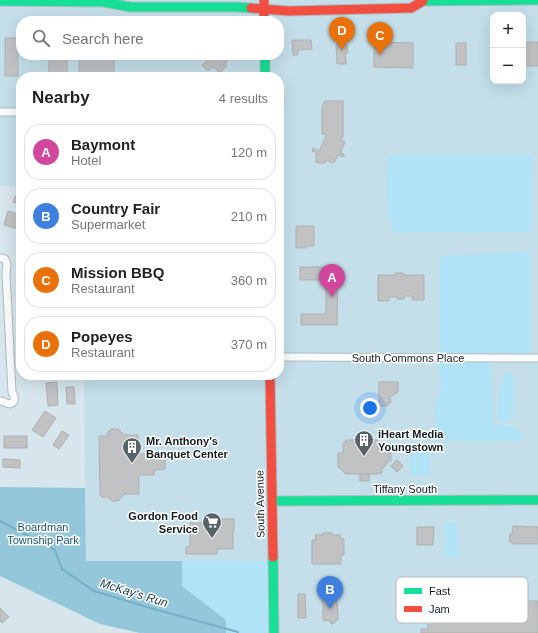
<!DOCTYPE html>
<meta charset="utf-8">
<style>
body{margin:0;font-family:Helvetica,sans-serif;background:#f2f2f2;color:#222}
.controls{position:absolute;right:12px;top:12px;display:grid;overflow:hidden;border-radius:8px;box-shadow:0 4px 16px #0002}
.controls button{width:36px;height:36px;display:grid;place-items:center;padding:0;border:0;border-bottom:1px solid #e0e0e0;background:#fff;color:#222;font:20px sans-serif}
.you{position:absolute;left:370px;top:408px;width:14px;height:14px;margin:-10px;border:3px solid #fff;border-radius:50%;background:#1a73e8;box-shadow:0 0 0 6px #1a73e833}
.badge{display:grid;place-items:center;width:26px;height:26px;border-radius:50%;background:#ea580c;color:#fff;font-size:13px;font-weight:700}
.pin{position:absolute;translate:-50% -33px;filter:drop-shadow(0 1px 2px #0008)}
.pin::after{content:'';position:absolute;top:21px;width:14px;height:12px;background:inherit;clip-path:polygon(0 0,100% 0,50% 100%)}
.list{margin:0;padding:0;list-style:none}
h2{display:flex;justify-content:space-between;align-items:center;height:52px;margin:0;padding:0 16px;font-size:17px}
h2 small{font-size:13px;font-weight:400;color:#767676}
.list li{display:grid;grid-template-columns:26px 1fr auto;gap:12px;align-items:center;box-sizing:border-box;height:56px;margin:0 8px 8px;padding:0 8px;border:1px solid #e0e0e0;border-radius:16px}
.list b{display:block;font-size:15px;white-space:nowrap}
.list p{margin:0;font-size:13px;white-space:nowrap;color:#767676}
.list em{font-size:13px;font-style:normal;color:#767676}
.icon{flex:none;width:22px;height:22px;fill:none;stroke:currentColor;stroke-width:2;stroke-linecap:round;stroke-linejoin:round}
.map{position:relative;flex:none;width:538px;height:633px;overflow:hidden}
.search{position:absolute;background:#fff;box-shadow:0 4px 16px #0002;left:16px;top:16px;width:268px;height:44px;display:flex;align-items:center;gap:10px;box-sizing:border-box;padding:0 14px;border-radius:16px;color:#767676;font-size:15px}
.panel{position:absolute;background:#fff;box-shadow:0 4px 16px #0002;left:16px;top:72px;width:268px;height:308px;border-radius:16px}
.map>svg:first-child{display:block}
.built{fill:#c4dfea;fill-rule:evenodd}
.green{fill:#b0e3f6}
.forest{fill:#95c7da}
.lines{fill:none;stroke-linecap:round;stroke-linejoin:round}
.stream{stroke:#74b0c6;stroke-width:2}
.building{fill:#c1c2c4;stroke:#aeafb1}
.street-casing{stroke:#afbbbf;stroke-width:9}
.fast-casing{stroke:#afbbbf;stroke-width:11}
.jam-casing{stroke:#afbbbf;stroke-width:11}
.street{stroke:#f9fbfc;stroke-width:7}
.fast{stroke:#16e098;stroke-width:9}
.jam{stroke:#f24e42;stroke-width:9}
.labels{text-anchor:middle;dominant-baseline:central;stroke-width:3;stroke-linejoin:round;paint-order:stroke}
.street-label{font-size:11px;fill:#121c20;stroke:#fff}
.poi-label{font-size:11px;font-weight:bold;fill:#121c20;stroke:#fff;text-anchor:start}
.park-label{font-size:11px;fill:#16576c;stroke:#fff}
.water-label{font-size:12px;font-style:italic;fill:#1c404d;stroke:#fff}
.key{fill:#fff;stroke:#b8bbbc;stroke-width:1}
.key-label{font-size:11px;fill:#121c20}
</style>
<div class="map">
<svg width="538" height="633" viewBox="0 0 538 633">
<rect width="100%" height="100%" fill="#d7e6ec"/>
<path class="built" d="M 0,0 L 538,0 L 538,633 L 274,633 L 273,561 L 86,561 L 84,375 L 279,375 L 279,77 L 21,77 L 21,186 L 0,186 ZM 493,15 L 523,15 L 523,81 L 493,81 ZM 21,21 L 279,21 L 279,55 L 21,55 Z"/>
<g class="green">
<polygon points="388,155 532,155 531,232 392,232 392,221 389,221 389,202 386,197"/>
<polygon points="530,252 530,358 491,358 493,423 513,427 522,433 524,441 436,441 435,406 441,390 439,358 440,345 440,256"/>
<path d="M 509,373 L 512,374 L 513,377 L 514,414 L 511,420 L 506,421 L 499,420 C 498,416 496,411 497,407 C 498,398 502,383 505,374 Z"/>
<rect x="410" y="447" width="20" height="28"/>
<polygon points="445,521 456,522 458,552 460,556 446,558 445,550"/>
<polygon points="182,561 273,561 274,633 226,633 226,620 182,586"/>
</g>
<polygon class="forest" points="0,487 85,488 86,561 182,561 182,586 226,620 226,633 140,633 100,624 0,576"/>
<g class="lines">
<polyline class="stream" points="0,521 55,550 62,569 94,591 147,607 238,632 238,633"/>
</g>
<g class="building">
<rect x="5" y="38" width="13" height="38"/>
<polygon points="292,40 311,40 312,49 298,50 298,55 293,55"/>
<polygon points="337,40 344,40 345,45 347,45 348,53 345,53 346,64 337,64 336,46 337,46"/>
<polygon points="374,42 413,43 413,68 374,67"/>
<rect x="523" y="42" width="15" height="24"/>
<rect x="456" y="43" width="10" height="22"/>
<rect x="49" y="55" width="18" height="22"/>
<rect x="79" y="55" width="35" height="21"/>
<polygon points="204,55 225,55 229,59 225,64 227,66 220,73 213,67 208,71 202,65 207,60 203,56"/>
<polygon points="325,101 343,101 343,136 341,140 345,142 340,153 344,154 344,157 338,155 334,163 326,160 325,163 319,163 316,162 316,155 317,153 312,151 313,148 319,151 326,136 326,134 322,134 322,107"/>
<polygon points="16,195 21,197 21,205 13,202"/>
<polygon points="8,211 21,215 21,230 4,225"/>
<polygon points="296,226 314,226 314,246 306,246 306,248 296,248"/>
<polygon points="300,267 338,267 337,325 301,325 301,314 326,314 326,280 300,280"/>
<polygon points="395,273 403,273 403,275 424,275 424,300 412,300 412,296 404,296 404,299 397,299 397,297 389,297 389,301 378,301 378,275 395,275"/>
<polygon points="43,375 53,375 53,376 43,377"/>
<polygon points="57,382 58,405 48,406 46,383"/>
<polygon points="379,382 398,382 398,392 390,397 391,403 388,403 388,406 379,406"/>
<polygon points="66,387 74,387 75,404 67,404"/>
<polygon points="45,411 56,418 43,437 32,430"/>
<polygon points="111,429 118,429 124,435 138,435 138,454 154,454 154,459 165,459 165,469 154,470 154,475 139,475 139,494 125,494 118,501 112,501 107,497 102,497 100,495 99,436 108,436 107,433"/>
<polygon points="62,431 69,435 59,449 53,445"/>
<rect x="4" y="436" width="23" height="12"/>
<polygon points="346,440 378,440 378,449 388,448 388,453 391,453 391,461 387,461 387,464 382,469 382,473 379,473 379,474 346,474 338,467 338,453 343,453 343,444"/>
<polygon points="3,459 20,460 20,468 3,467"/>
<polygon points="397,460 403,466 397,472 391,466"/>
<rect x="360" y="474" width="9" height="7"/>
<polygon points="220,519 234,519 234,530 233,530 233,549 217,549 217,554 186,554 186,547 190,547 190,523 220,523"/>
<polygon points="513,526 538,527 538,544 512,544 512,542 509,542 510,534 512,534"/>
<polygon points="417,527 434,527 433,545 417,545"/>
<polygon points="323,533 332,533 332,535 340,535 341,539 344,539 344,555 341,555 341,564 312,564 312,540 316,540 315,535 323,535"/>
<polygon points="438,592 499,592 499,596 502,596 502,601 538,601 538,633 421,633 421,629 428,629 428,602 438,602"/>
<polygon points="298,594 305,594 306,618 298,618"/>
<polygon points="323,597 337,597 338,620 335,620 335,623 333,623 333,624 331,624 331,621 323,620"/>
<polygon points="0,608 9,617 2,623 0,621"/>
</g>
<g class="lines">
<g class="street-casing">
<g id="street">
<polyline points="0,112 21,112"/>
<path d="M 0,258 L 5,259 L 7,264 L 6,273 L 12,392 C 14,395 17,402 10,404 C 7,404 4,401 0,401"/>
<polyline points="279,357 538,358"/>
</g>
</g>
<g class="fast-casing">
<g id="fast">
<polyline points="420,0 423,1 538,0"/>
<polyline points="0,1 104,2 130,7 236,7 251,8"/>
<polyline points="265,55 265,77"/>
<polyline points="272,501 538,500"/>
<polyline points="273,557 274,633"/>
</g>
</g>
<g class="jam-casing">
<g id="jam">
<polyline points="264,0 264,21"/>
<polyline points="251,8 289,11 411,8 423,1"/>
<polyline points="270,375 273,557"/>
</g>
</g>
<use href="#street" class="street"/>
<use href="#fast" class="fast"/>
<use href="#jam" class="jam"/>
</g>
<defs>
<g id="building-pin" transform="scale(1)"><path d="M0 17L-7.5 6A9.5 9.5 0 1 1 7.5 6Z" fill="#576367" stroke="#fff"/><path d="M-4-6H4V6H1V3H-1V6H-4ZM-2.5-4.3h1.7v1.8h-1.7ZM.8-4.3h1.7v1.8H.8ZM-2.5-1h1.7V.8h-1.7ZM.8-1h1.7V.8H.8Z" fill="#fff"/></g>
<g id="supermarket-pin" transform="scale(1)"><path d="M0 17L-7.5 6A9.5 9.5 0 1 1 7.5 6Z" fill="#576367" stroke="#fff"/><path d="M-6-5.5h2.5l.6 2H6L4.5 2H-2.5L-4.4-4H-6ZM-1.5 3.2a1.3 1.3 0 1 0 .1 0ZM3 3.2a1.3 1.3 0 1 0 .1 0Z" fill="#fff"/></g>
</defs>
<g fill-rule="evenodd">
<use href="#building-pin" x="364" y="440"/>
<use href="#building-pin" x="132" y="447"/>
<use href="#supermarket-pin" x="212" y="522"/>
</g>
<g class="labels">
<g class="street-label">
<text x="408" y="358">South Commons Place</text>
<text x="405" y="489">Tiffany South</text>
<text transform="translate(260 504) rotate(-91)">South Avenue</text>
</g>
<g class="poi-label">
<text x="378" y="434">iHeart Media<tspan x="378" dy="13">Youngstown</tspan></text>
<text x="146" y="441">Mr. Anthony's<tspan x="146" dy="13">Banquet Center</tspan></text>
<text x="198" y="516" text-anchor="end">Gordon Food<tspan x="198" dy="13">Service</tspan></text>
</g>
<g class="park-label">
<text x="43" y="527">Boardman<tspan x="43" dy="13">Township Park</tspan></text>
</g>
<g class="water-label">
<text transform="translate(134 593) rotate(17)">McKay's Run</text>
</g>
</g>
<rect x="396" y="577" width="132" height="46" rx="6" class="key"/>
<rect x="404" y="588" width="18" height="6" fill="#16e098"/>
<rect x="404" y="606" width="18" height="6" fill="#f24e42"/>
<g class="key-label">
<text x="429" y="595">Fast</text>
<text x="429" y="613">Jam</text>
</g>
</svg>
<div class="controls">
<button>+</button>
<button>−</button>
</div>
<div class="you"></div>
<div class="pin badge" style="left:332px;top:297px;background:#d1479c">A</div>
<div class="pin badge" style="left:330px;top:609px;background:#3f7fe0">B</div>
<div class="pin badge" style="left:380px;top:55px;background:#e8710a">C</div>
<div class="pin badge" style="left:342px;top:50px;background:#e8710a">D</div>
<div class="search"><svg class="icon" aria-label="search" viewBox="0 0 24 24"><circle cx="10" cy="10" r="6"/><path d="M15 15l6 6"/></svg>Search here</div>
<section class="panel">
<h2>Nearby<small>4 results</small></h2>
<ul class="list">
<li><span class="badge" style="background:#d1479c">A</span><div><b>Baymont</b><p>Hotel</p></div><em>120 m</em></li>
<li><span class="badge" style="background:#3f7fe0">B</span><div><b>Country Fair</b><p>Supermarket</p></div><em>210 m</em></li>
<li><span class="badge" style="background:#e8710a">C</span><div><b>Mission BBQ</b><p>Restaurant</p></div><em>360 m</em></li>
<li><span class="badge" style="background:#e8710a">D</span><div><b>Popeyes</b><p>Restaurant</p></div><em>370 m</em></li>
</ul>
</section>
</div>
